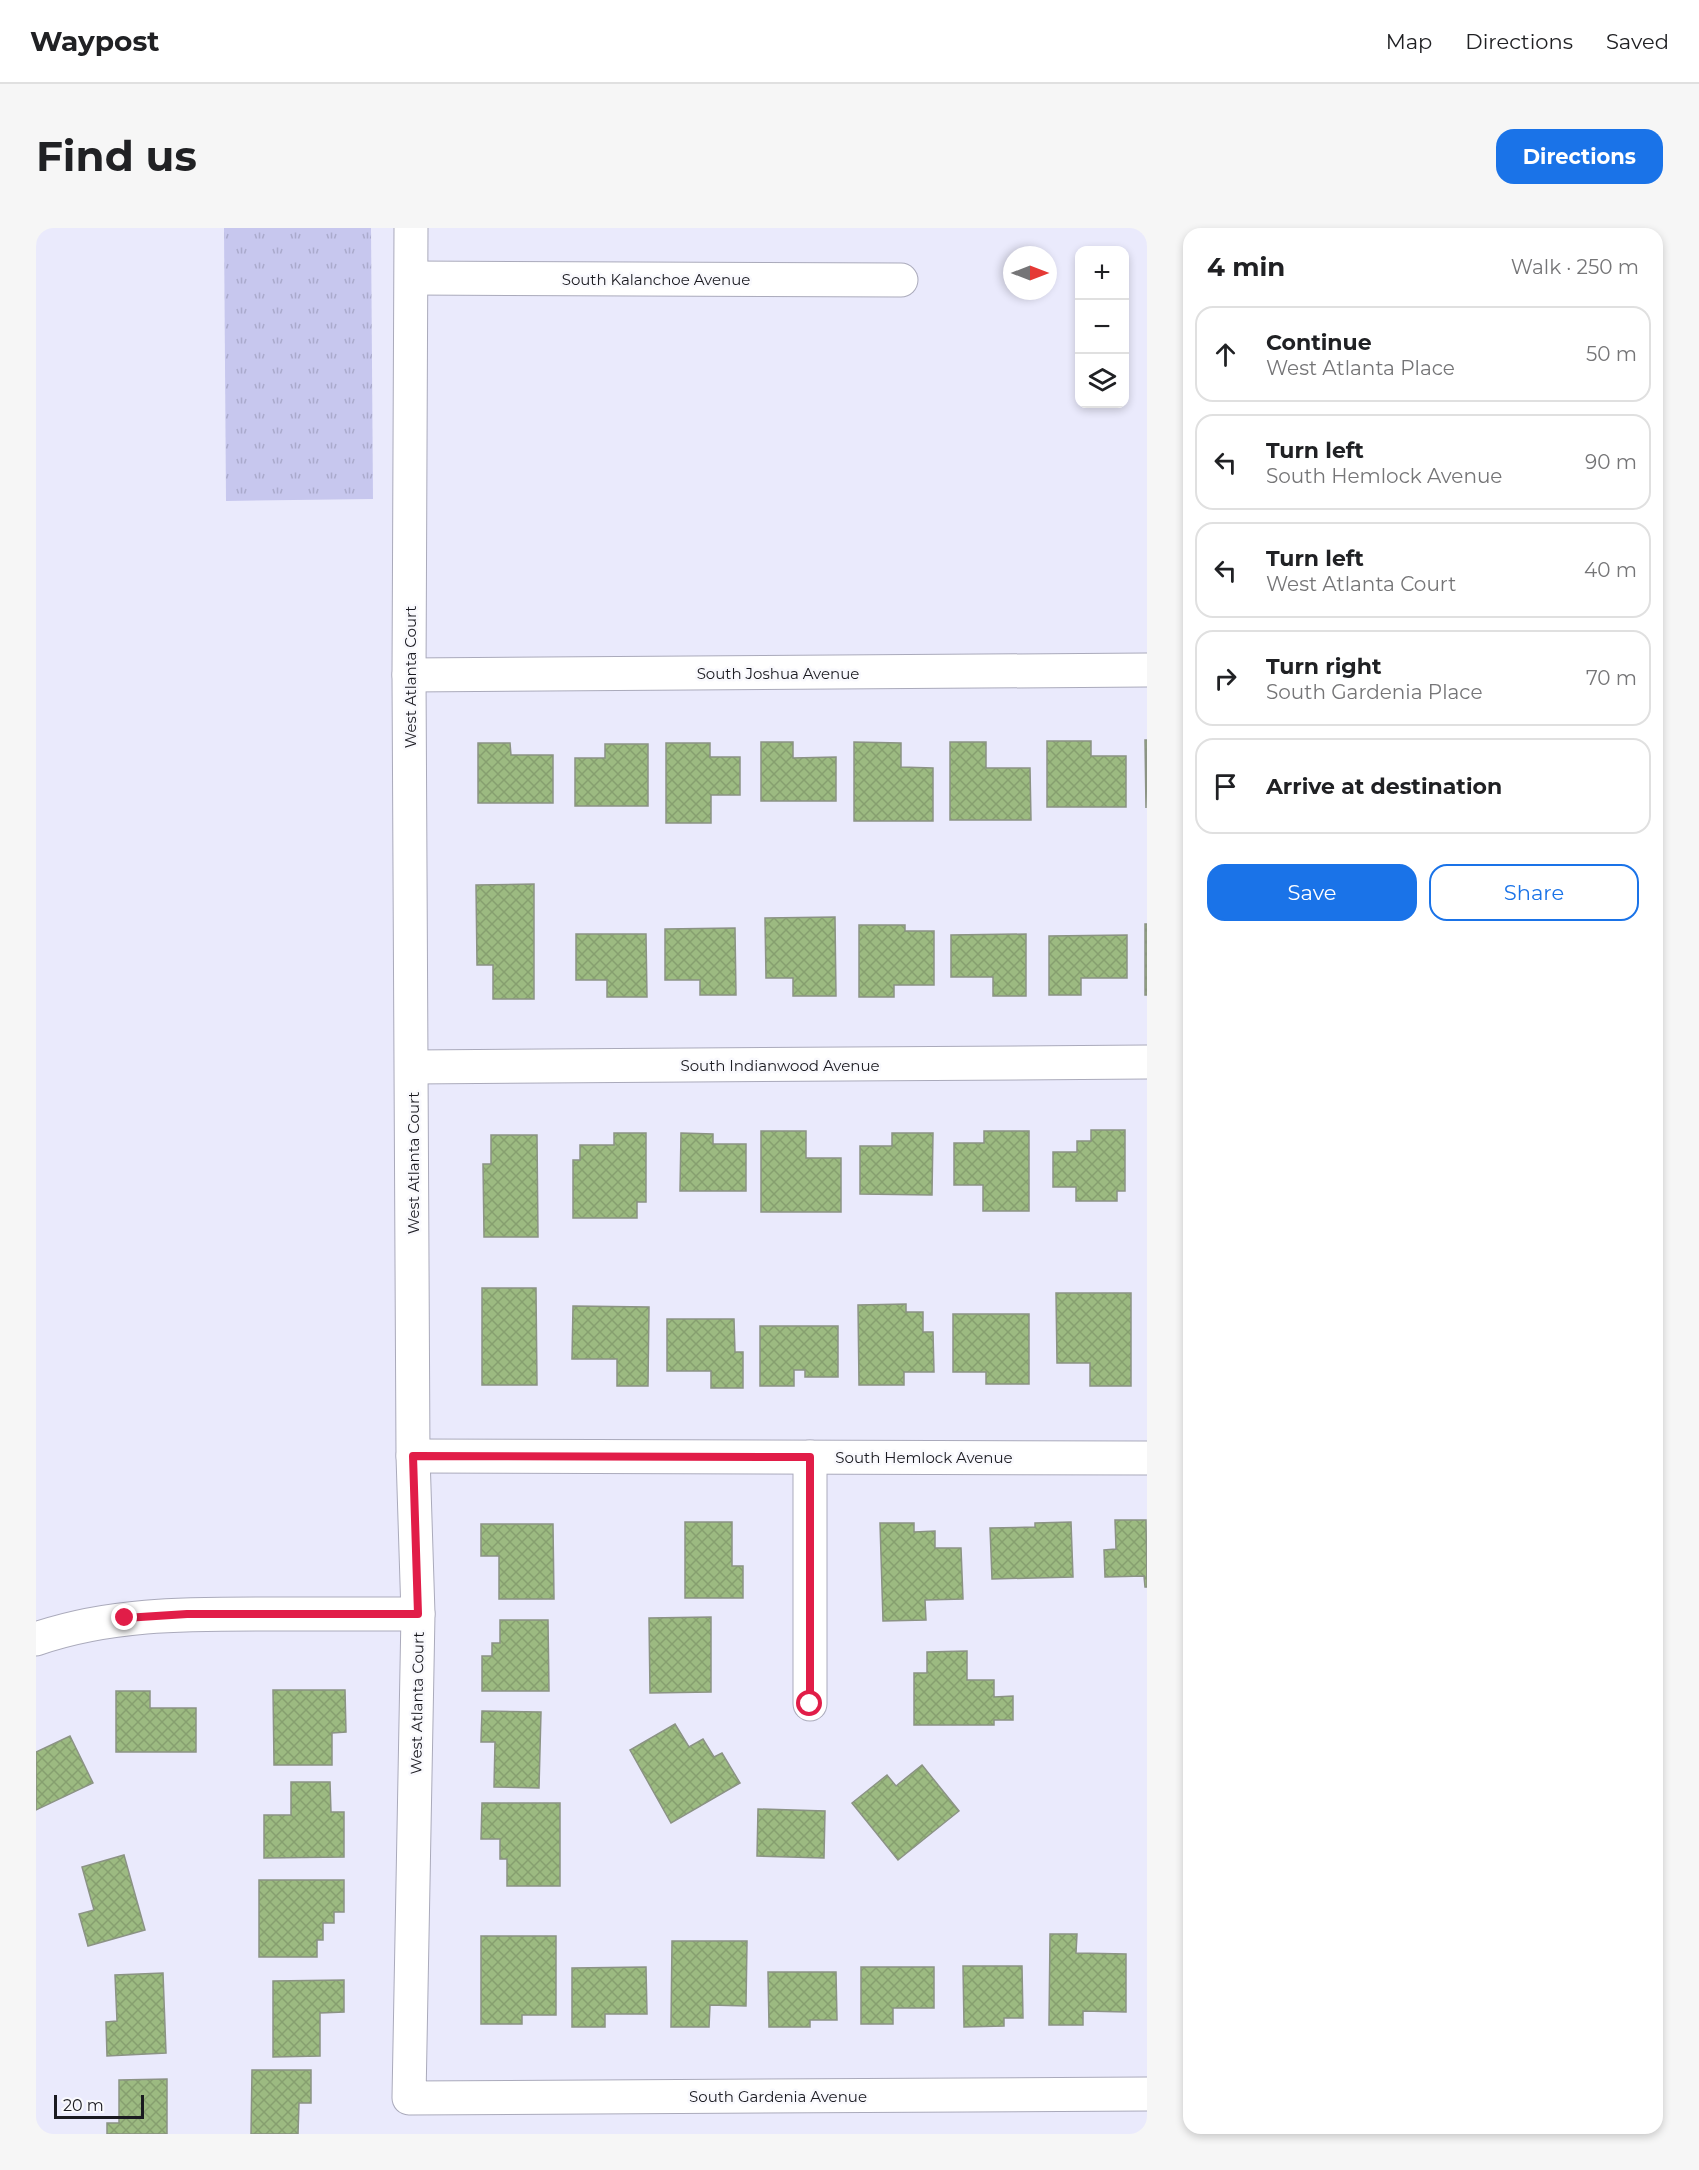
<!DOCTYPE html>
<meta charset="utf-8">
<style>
body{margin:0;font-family:Montserrat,sans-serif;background:#f6f6f6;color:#202124}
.controls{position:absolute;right:18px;top:18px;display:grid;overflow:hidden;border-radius:12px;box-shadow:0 3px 9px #0003}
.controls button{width:54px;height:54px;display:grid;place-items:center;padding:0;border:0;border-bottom:2px solid #e0e0e0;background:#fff;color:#202124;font:30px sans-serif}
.compass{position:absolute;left:967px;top:18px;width:54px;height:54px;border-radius:50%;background:#fff;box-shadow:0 3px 9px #0003;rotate:90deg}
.scale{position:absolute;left:18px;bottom:15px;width:90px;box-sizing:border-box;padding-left:6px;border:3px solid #1a1a20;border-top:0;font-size:16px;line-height:21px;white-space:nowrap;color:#1a1a20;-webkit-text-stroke:4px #f9f9fd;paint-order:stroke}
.stop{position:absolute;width:18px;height:18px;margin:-14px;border:4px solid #e11d48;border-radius:50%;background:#fff}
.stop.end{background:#e11d48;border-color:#fff;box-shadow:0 2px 6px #0008}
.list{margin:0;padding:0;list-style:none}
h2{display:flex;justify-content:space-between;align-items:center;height:78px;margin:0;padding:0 24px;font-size:26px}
h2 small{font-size:20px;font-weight:400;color:#757577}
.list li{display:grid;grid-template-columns:39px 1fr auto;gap:18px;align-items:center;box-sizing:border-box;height:96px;margin:0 12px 12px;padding:0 12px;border:2px solid #e0e0e0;border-radius:18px}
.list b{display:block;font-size:22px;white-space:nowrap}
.list p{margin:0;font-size:20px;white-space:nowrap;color:#757577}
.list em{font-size:20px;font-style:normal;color:#757577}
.actions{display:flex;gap:12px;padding:18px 24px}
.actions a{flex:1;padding:14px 0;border:2px solid #1a73e8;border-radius:18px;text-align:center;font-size:21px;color:#1a73e8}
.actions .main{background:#1a73e8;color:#fff}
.icon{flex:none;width:33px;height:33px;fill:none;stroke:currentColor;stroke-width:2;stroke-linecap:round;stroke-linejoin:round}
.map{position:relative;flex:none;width:1111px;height:1906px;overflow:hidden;border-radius:18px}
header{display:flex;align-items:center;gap:36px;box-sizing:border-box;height:84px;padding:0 30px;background:#fff;border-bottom:2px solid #e0e0e0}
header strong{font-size:28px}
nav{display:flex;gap:33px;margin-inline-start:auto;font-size:21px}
.intro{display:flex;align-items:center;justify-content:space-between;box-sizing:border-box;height:144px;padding:0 36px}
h1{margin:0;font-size:42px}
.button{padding:15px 27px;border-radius:18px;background:#1a73e8;color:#fff;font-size:21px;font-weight:700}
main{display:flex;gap:36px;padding:0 36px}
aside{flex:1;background:#fff;border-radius:18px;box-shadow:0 3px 9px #0003}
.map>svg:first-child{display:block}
.park{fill:url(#park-tufts)}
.building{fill:url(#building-cross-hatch);stroke:#8b9384;stroke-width:1.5}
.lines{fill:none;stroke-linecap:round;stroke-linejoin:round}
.minor-casing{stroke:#aab;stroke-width:35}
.minor{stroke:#fff;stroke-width:33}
.route{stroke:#e11d48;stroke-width:8}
.labels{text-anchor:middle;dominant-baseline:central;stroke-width:5;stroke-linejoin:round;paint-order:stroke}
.street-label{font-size:15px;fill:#1a1a20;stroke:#f9f9fd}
</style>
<header>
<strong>Waypost</strong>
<nav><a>Map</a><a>Directions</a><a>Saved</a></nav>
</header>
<div class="intro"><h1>Find us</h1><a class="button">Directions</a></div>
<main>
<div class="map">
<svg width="1111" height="1906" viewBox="0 0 1111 1906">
<defs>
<pattern id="park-tufts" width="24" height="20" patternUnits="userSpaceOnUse" patternTransform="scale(1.5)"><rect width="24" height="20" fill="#c7c7ee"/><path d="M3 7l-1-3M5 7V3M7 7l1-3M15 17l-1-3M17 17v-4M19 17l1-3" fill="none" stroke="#aac"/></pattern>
<pattern id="building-cross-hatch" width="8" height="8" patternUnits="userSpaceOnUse" patternTransform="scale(1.5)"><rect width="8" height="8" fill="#9cba81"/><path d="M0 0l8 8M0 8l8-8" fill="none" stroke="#869f6f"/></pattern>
</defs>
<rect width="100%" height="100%" fill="#eaeafc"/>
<polygon class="park" points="188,0 335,0 337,271 190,273"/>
<g class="building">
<polygon points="1109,512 1111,512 1110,580"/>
<polygon points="1011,513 1055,513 1055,528 1090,528 1090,579 1011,579"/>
<polygon points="725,514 757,514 757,530 800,529 800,573 725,573"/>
<polygon points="818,514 865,515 865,539 897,540 897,593 818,593"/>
<polygon points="914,514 950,514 950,540 994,540 995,592 914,592"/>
<polygon points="442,515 474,515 475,527 517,527 517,575 442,575"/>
<polygon points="630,515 674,515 674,529 704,529 704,567 675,567 675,595 630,595"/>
<polygon points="569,516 612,516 612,578 539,578 539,530 569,530"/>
<polygon points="498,656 498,771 457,771 457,737 441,737 440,657"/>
<polygon points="799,689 800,768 757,768 757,750 730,750 729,690"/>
<rect x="1109" y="696" width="2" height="71"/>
<polygon points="823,697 869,697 869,703 898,703 898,757 858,757 858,769 823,769"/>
<polygon points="699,700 700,767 664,767 664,752 629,752 629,701"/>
<polygon points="540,706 610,706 611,769 571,769 571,752 540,752"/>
<polygon points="990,706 990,768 957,768 957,749 915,749 915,707"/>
<polygon points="1091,707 1091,750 1045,750 1045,767 1013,767 1013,708"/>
<polygon points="1055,902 1089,902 1089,963 1081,963 1081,973 1040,973 1040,959 1017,959 1017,924 1041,924 1041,913 1055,913"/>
<polygon points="725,903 770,903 770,930 805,930 805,984 725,984"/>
<polygon points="948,903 993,903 993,983 947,983 947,957 918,957 918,915 948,915"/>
<polygon points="578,905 610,905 610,974 601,974 601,990 537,990 537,932 544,932 544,917 578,917"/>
<polygon points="645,905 677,906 677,916 710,916 710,963 644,963"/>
<polygon points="856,905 897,905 896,967 824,966 824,918 856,918"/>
<polygon points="455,907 501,907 502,1009 448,1009 447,936 455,936"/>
<polygon points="446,1060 500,1060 501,1157 446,1157"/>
<polygon points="1020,1065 1095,1065 1095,1158 1054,1158 1054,1135 1021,1135"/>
<polygon points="870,1076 870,1084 887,1084 887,1104 897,1104 898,1144 868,1144 868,1157 823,1157 822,1077"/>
<polygon points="537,1078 613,1079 612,1158 581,1158 581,1131 536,1131"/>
<polygon points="917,1086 993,1086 993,1156 950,1156 950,1144 917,1144"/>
<polygon points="631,1091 698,1091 699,1124 707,1124 707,1160 675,1160 675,1143 631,1143"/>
<polygon points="724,1098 802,1098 802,1149 769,1149 769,1142 758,1142 758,1158 724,1158"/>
<polygon points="1079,1292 1110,1292 1111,1359 1109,1359 1108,1348 1069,1349 1068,1322 1080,1321"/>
<polygon points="649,1294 696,1294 696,1338 707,1338 707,1370 649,1370"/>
<polygon points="1035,1294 1037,1349 956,1351 954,1300 999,1299 999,1295"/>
<polygon points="844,1295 878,1295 878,1304 899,1303 899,1320 925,1320 927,1371 889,1372 890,1392 847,1393"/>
<polygon points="445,1296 517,1296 518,1371 463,1371 463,1328 445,1328"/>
<polygon points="675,1389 675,1464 614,1465 613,1390"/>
<polygon points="464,1392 512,1392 513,1463 446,1463 446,1428 456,1428 456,1415 464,1415"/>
<polygon points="931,1423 931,1452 958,1452 958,1469 977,1468 977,1492 958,1492 958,1497 878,1497 878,1445 891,1445 891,1424"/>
<polygon points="237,1462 309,1462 310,1504 296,1505 296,1537 238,1537"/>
<polygon points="80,1463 114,1463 114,1480 160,1480 160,1524 80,1524"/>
<polygon points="446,1483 505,1484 503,1560 458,1559 459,1514 445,1514"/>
<polygon points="639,1496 653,1519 667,1511 678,1529 686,1525 704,1555 635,1595 594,1522"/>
<polygon points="34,1508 57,1555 0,1582 0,1524"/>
<polygon points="886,1537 923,1583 862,1632 816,1575 851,1547 860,1558"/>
<polygon points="255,1554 294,1554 295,1584 308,1584 308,1629 228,1630 228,1587 255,1587"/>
<polygon points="446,1575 524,1575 524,1658 471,1658 471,1631 464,1631 464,1611 445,1611"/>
<polygon points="722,1581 789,1583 788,1630 721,1628"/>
<polygon points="88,1627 109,1702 52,1718 43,1686 58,1682 46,1639"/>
<polygon points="223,1652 308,1652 308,1684 298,1684 298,1695 287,1695 287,1712 281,1712 281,1729 223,1729"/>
<polygon points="1014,1706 1041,1706 1040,1725 1090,1726 1090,1784 1047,1783 1047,1797 1013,1797"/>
<polygon points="445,1708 520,1708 520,1787 486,1787 486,1796 445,1796"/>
<polygon points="636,1713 711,1713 710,1778 674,1777 673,1799 635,1799"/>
<polygon points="927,1738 986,1738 987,1790 968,1790 968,1798 928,1799"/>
<polygon points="610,1739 611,1786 569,1786 569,1799 536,1799 536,1740"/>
<polygon points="825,1739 898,1739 898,1780 857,1780 857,1796 825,1796"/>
<polygon points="732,1744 800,1744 801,1792 774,1792 774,1799 733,1799"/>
<polygon points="127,1745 130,1825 71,1828 70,1794 81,1793 79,1747"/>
<polygon points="308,1752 308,1784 284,1785 284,1828 237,1829 237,1753"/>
<polygon points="216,1842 275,1842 275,1875 263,1875 262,1906 215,1906"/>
<polygon points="131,1851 131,1906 71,1906 71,1895 83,1895 83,1852"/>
</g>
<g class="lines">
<g class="minor-casing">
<g id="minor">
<polyline points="375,0 373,447 377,1228 382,1386 373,1870 1111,1866"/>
<polyline points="376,50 865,52"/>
<polyline points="373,447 1111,442"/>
<polyline points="377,839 1111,834"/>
<polyline points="377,1228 1111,1230"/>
<polyline points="774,1229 774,1476"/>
<path d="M 0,1411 C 72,1386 147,1386 222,1386 C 275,1386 329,1386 382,1386"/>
</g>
</g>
<use href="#minor" class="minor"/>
</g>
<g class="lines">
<polyline class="route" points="89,1390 151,1386 382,1386 377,1228 774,1229 774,1476"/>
</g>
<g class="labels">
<g class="street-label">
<text x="620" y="51">South Kalanchoe Avenue</text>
<text x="742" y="445">South Joshua Avenue</text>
<text transform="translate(374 449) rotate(-90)">West Atlanta Court</text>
<text x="744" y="837">South Indianwood Avenue</text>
<text transform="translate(377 935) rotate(-90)">West Atlanta Court</text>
<text x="888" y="1229">South Hemlock Avenue</text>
<text transform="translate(381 1475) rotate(-89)">West Atlanta Court</text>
<text x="742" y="1868">South Gardenia Avenue</text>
</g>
</g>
</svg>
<div class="controls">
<button>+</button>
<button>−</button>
<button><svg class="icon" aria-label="layers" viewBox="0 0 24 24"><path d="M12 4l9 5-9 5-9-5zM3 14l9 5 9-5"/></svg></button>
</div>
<svg class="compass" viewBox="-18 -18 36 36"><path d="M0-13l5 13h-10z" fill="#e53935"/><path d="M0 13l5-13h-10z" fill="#757577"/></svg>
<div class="scale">20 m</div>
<div class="stop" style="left:774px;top:1476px"></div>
<div class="stop end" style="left:89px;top:1390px"></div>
</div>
<aside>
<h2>4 min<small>Walk · 250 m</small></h2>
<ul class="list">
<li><svg class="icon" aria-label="ahead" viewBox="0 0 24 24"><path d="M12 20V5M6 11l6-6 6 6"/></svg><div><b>Continue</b><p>West Atlanta Place</p></div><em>50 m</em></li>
<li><svg class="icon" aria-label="left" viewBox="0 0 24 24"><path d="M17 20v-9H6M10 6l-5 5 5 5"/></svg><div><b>Turn left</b><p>South Hemlock Avenue</p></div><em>90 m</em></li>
<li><svg class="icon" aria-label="left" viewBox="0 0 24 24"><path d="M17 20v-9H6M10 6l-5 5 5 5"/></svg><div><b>Turn left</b><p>West Atlanta Court</p></div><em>40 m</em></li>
<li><svg class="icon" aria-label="right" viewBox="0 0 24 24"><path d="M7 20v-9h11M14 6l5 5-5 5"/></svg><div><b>Turn right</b><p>South Gardenia Place</p></div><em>70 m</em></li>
<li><svg class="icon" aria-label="arrive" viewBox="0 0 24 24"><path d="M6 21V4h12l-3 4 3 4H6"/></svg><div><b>Arrive at destination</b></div></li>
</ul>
<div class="actions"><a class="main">Save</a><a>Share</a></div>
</aside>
</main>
